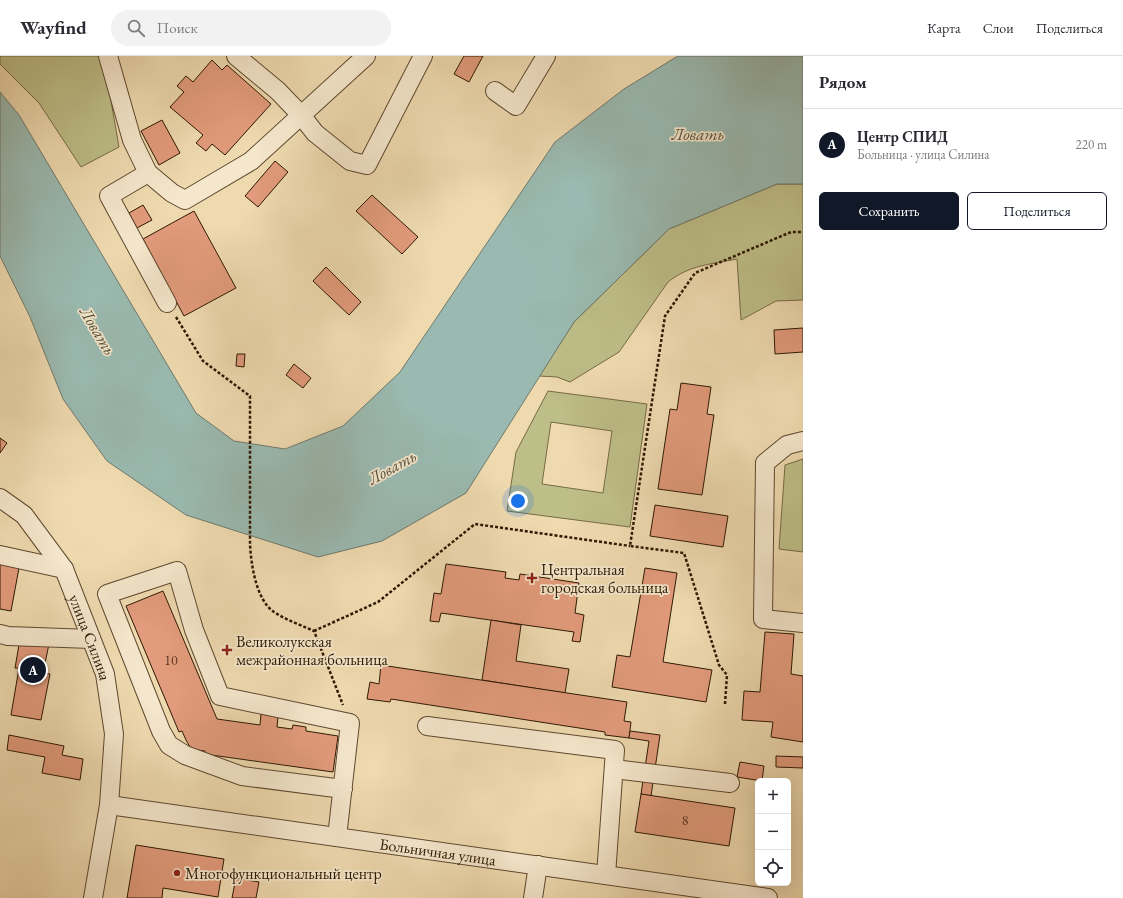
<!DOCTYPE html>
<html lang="ru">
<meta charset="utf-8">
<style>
body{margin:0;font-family:"EB Garamond",serif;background:#f2f2f3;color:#2b2b33}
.controls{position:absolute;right:12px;bottom:12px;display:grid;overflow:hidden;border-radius:6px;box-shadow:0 4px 16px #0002}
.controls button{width:36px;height:36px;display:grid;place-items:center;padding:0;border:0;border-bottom:1px solid #e1e1e2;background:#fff;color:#2b2b33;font:20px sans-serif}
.you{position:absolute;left:518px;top:445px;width:14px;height:14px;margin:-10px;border:3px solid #fff;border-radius:50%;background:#1a73e8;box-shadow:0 0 0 6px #1a73e833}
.badge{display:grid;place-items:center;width:26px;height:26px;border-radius:50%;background:#111827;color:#fff;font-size:13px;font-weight:700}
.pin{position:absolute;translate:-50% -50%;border:2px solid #fff;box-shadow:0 1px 4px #0006}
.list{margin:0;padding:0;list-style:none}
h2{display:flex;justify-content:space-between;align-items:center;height:52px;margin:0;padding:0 16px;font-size:17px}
h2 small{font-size:13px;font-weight:400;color:#7c7c81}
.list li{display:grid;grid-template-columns:26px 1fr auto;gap:12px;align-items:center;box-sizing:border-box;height:72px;padding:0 16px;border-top:1px solid #e1e1e2}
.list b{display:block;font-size:15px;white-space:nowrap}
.list p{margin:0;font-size:13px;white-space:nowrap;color:#7c7c81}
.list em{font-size:13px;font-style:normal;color:#7c7c81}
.actions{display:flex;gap:8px;padding:12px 16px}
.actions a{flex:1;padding:9px 0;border:1px solid #111827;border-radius:6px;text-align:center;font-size:14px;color:#111827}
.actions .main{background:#111827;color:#fff}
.icon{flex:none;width:22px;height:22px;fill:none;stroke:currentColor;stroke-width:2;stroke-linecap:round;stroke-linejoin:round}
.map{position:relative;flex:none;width:803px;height:842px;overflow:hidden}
header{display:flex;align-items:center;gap:24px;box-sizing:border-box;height:56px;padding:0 20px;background:#fff;border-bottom:1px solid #e1e1e2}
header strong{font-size:19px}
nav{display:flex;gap:22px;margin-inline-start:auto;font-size:14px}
.search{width:280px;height:36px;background:#f2f2f3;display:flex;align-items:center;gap:10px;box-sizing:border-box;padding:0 14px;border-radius:22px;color:#7c7c81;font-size:15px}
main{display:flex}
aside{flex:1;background:#fff}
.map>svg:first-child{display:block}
.green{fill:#bebe88;stroke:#766b45;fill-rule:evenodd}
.water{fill:#9abab1;stroke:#6f796b}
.building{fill:#e29b7c;stroke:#2e1802}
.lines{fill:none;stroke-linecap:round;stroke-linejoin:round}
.minor-casing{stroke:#5e482e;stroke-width:20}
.path{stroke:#2e1802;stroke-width:2.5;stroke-dasharray:3 2;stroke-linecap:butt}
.minor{stroke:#f5e7cc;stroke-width:18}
.poi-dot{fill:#8f2418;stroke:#f5e7cc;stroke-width:1.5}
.labels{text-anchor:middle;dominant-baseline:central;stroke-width:3.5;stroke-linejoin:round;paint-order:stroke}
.number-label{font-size:14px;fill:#5b3920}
.poi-label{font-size:16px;fill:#2e1802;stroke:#f5e7cc;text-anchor:start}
.street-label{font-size:16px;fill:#2e1802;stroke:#f5e7cc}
.water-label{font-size:17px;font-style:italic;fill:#54513f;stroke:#f5e7cc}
</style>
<header>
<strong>Wayfind</strong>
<div class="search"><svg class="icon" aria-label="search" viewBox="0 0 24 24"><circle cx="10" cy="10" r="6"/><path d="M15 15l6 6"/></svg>Поиск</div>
<nav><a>Карта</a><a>Слои</a><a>Поделиться</a></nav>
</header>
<main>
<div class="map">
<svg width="803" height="842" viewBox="0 0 803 842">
<rect width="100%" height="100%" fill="#efdab0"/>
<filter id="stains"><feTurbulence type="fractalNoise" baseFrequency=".005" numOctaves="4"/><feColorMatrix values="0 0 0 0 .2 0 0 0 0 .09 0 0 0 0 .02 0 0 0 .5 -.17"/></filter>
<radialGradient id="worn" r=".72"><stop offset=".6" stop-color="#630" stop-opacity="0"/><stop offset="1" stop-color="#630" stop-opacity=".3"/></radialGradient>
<g class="green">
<polygon points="0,0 100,0 108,28 119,91 81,111 39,47 0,8"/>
<path d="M 777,128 L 803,128 L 803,244 L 776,245 L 741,264 L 737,203 C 712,208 689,209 668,226 L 619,296 L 570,326 L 557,321 L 539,320 L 574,266 L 669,173 Z"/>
<path d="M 548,335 L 647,348 L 630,471 L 507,455 L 516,396 ZM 551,366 L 612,375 L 603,437 L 542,428 Z"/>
<polygon points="803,403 803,496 779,493 785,409"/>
</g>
<polygon class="water" points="678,0 803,0 803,128 777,128 669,173 574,266 466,437 382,485 318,501 186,459 107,405 63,343 30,261 0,200 0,36 19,59 196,357 234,385 285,393 343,370 400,316 555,86 624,33"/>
<g class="building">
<polygon points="464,0 483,0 469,26 454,18"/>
<polygon points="212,4 222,14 227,9 271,48 225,99 212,88 206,95 196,87 203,79 170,51 184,36 177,30 186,20 193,26"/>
<polygon points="162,64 180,97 159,109 141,75"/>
<polygon points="275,105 288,116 258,151 245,140"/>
<polygon points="372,139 418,181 402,198 356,155"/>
<polygon points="143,149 152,164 137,172 129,157"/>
<polygon points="194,155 236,232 184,260 143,183"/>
<polygon points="326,211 361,246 349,259 313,225"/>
<polygon points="803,272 803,296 775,298 774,274"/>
<polygon points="237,298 245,298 244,311 236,310"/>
<polygon points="294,308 311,322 303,332 286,319"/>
<polygon points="681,327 711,331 707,358 714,359 702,439 658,433 670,353 677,354"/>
<polygon points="0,382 7,387 0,397"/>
<polygon points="655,449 728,460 723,491 650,480"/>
<polygon points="0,508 19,512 11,555 0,553"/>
<polygon points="446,508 506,516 505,522 519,524 520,518 579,527 575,557 584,559 580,586 572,585 574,576 441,557 439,566 430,565 434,537 441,538"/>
<polygon points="645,512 677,517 663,606 712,614 706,646 612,631 617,599 630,601"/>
<polygon points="163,535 217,663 260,669 261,658 278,661 277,671 292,673 293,669 306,671 306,675 338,680 333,716 204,698 205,695 197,694 190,691 186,684 182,675 179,676 126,550"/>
<polygon points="491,564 521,569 516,605 569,613 565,637 482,624"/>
<polygon points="765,576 794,578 791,618 803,620 803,686 771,681 773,666 742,664 744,635 760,636"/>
<polygon points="20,583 49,588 43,617 50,618 41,664 11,659 19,612 15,612"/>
<polygon points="381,609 627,646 624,665 631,666 629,682 605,679 605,676 391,643 390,646 367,643 370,626 379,628"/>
<polygon points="630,675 660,679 651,740 641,738 649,685 629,682"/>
<polygon points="9,679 64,690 62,699 83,703 80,724 42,717 45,701 7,694"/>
<polygon points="776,700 803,701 803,712 776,711"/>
<polygon points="740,706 764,710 762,725 737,721"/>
<polygon points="641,738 735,752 729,790 635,776"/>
<polygon points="136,789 224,803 218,841 163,832 162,842 127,842"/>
<polygon points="236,822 259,826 256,842 232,842"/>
</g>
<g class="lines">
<g class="minor-casing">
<g id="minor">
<polyline points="108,0 132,84 148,117 172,137 185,144 251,105 366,0"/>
<polyline points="236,0 278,35 301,59 315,77 350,105 367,109 423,0"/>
<polyline points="495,35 516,50 546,0"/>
<polyline points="148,117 109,140 167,247"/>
<polyline points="803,385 787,389 765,407 763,563 803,567"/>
<path id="s1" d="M 0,442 L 24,459 L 64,513 L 105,618 L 114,678 L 109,749 L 93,842"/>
<polyline points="0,499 64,513"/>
<polyline points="0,578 8,580 91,583"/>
<polyline points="427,670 615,694 606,819"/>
<polyline points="614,713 730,727"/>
<path id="s2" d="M 109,749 L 768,842"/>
<polyline points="337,781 350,667 220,640 194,574 177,515 107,538 161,675 169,689 185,699 242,720 343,733"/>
<polyline points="533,842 538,809"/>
</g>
</g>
<g class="path">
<path d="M 176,261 L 203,305 L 250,340 L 250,488 C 251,508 256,544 274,556 C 286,564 301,569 314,575 L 343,649"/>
<polyline points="314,575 378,546 475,468 630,490"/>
<polyline points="725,648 727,619 719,609 684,497 630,490 665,260 695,217 791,176 803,176"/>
</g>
<use href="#minor" class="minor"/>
</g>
<g class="poi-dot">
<path d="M530 516h4v4h4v4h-4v4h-4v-4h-4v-4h4z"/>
<path d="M225 588h4v4h4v4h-4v4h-4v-4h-4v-4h4z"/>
<circle cx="177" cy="817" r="4"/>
</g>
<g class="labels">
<g class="number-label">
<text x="171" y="604">10</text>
<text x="685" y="764">8</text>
</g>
<g class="poi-label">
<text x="541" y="513">Центральная<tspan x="541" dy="18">городская больница</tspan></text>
<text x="236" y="585">Великолукская<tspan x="236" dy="18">межрайонная больница</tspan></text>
<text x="185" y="817">Многофункциональный центр</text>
</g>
<g class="street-label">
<text stroke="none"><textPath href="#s1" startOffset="170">улица Силина</textPath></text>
<text stroke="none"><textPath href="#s2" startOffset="332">Больничная улица</textPath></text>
</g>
<g class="water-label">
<text x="698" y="78">Ловать</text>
<text transform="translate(98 275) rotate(59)">Ловать</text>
<text transform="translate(392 411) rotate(-29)">Ловать</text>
</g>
</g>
<rect width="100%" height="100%" filter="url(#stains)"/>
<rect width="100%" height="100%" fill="url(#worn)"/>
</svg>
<div class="controls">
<button>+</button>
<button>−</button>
<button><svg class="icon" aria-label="locate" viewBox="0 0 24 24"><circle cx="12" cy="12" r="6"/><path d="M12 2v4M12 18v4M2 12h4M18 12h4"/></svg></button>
</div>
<div class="you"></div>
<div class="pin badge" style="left:33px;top:614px">A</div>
</div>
<aside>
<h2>Рядом<small></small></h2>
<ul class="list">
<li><span class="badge">A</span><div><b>Центр СПИД</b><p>Больница · улица Силина</p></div><em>220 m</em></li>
</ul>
<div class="actions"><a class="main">Сохранить</a><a>Поделиться</a></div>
</aside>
</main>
